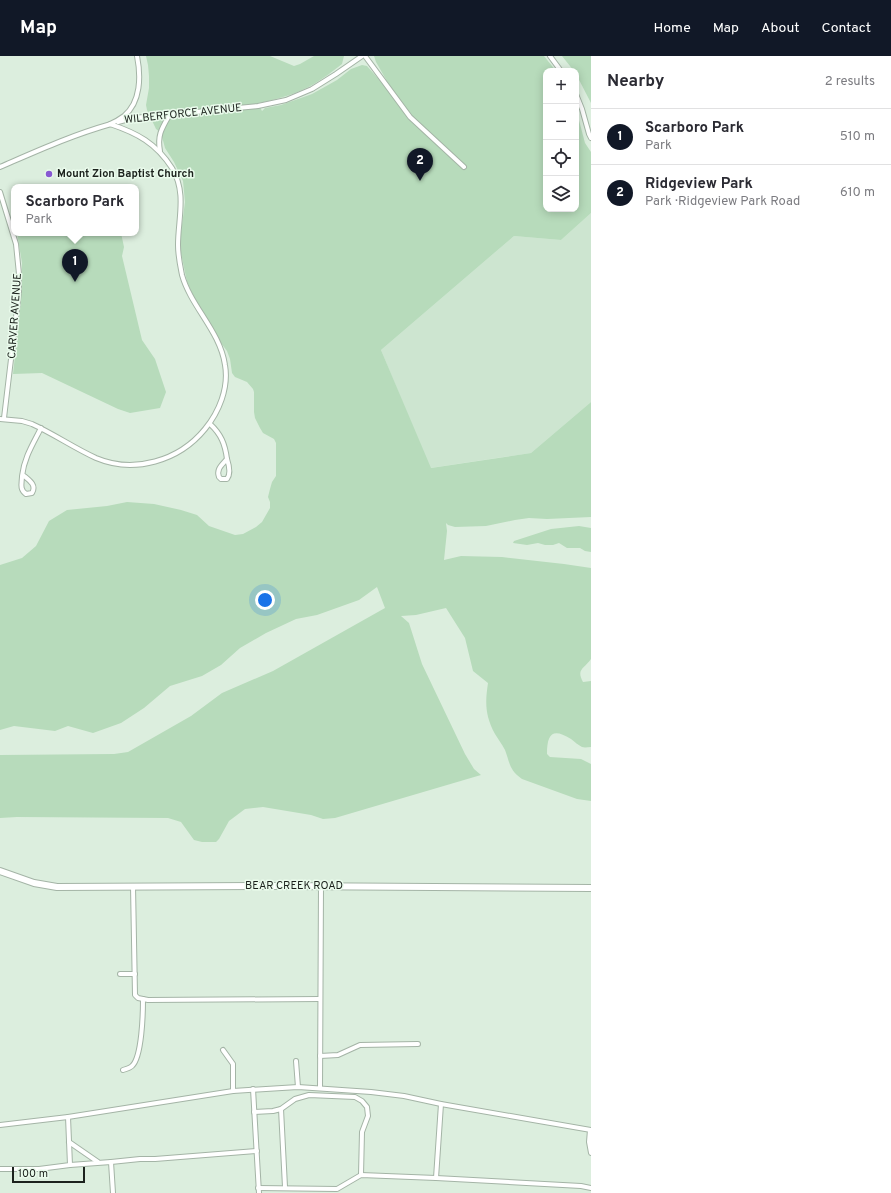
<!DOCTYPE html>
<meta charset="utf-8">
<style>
body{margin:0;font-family:Overpass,sans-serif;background:#f2f2f3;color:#2b2b33}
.controls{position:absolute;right:12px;top:12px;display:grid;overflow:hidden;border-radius:8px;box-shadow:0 2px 10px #0003}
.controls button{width:36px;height:36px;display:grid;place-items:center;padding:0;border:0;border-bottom:1px solid #e1e1e2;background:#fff;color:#2b2b33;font:20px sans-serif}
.scale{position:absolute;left:12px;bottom:10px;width:73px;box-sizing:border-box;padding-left:4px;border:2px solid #1c221d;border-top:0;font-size:11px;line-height:14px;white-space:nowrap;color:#1c221d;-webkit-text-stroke:3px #eafbec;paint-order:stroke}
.you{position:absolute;left:265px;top:544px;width:14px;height:14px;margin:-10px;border:3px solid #fff;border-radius:50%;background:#1a73e8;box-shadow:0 0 0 6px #1a73e833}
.badge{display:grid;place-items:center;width:26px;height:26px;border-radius:50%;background:#111827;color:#fff;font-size:13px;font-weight:700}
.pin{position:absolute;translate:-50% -33px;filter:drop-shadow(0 1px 2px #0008)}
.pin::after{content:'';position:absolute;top:21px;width:14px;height:12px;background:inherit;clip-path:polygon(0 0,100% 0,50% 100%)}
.popup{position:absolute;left:11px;top:128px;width:128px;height:52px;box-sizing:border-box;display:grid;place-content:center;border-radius:8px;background:#fff;filter:drop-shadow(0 1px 3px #0005);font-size:13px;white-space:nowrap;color:#7c7c81}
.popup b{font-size:15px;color:#2b2b33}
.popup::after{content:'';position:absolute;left:50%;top:100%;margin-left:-8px;border:8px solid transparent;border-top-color:#fff}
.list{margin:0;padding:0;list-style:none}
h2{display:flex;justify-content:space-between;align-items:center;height:52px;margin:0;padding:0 16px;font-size:17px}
h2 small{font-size:13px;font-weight:400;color:#7c7c81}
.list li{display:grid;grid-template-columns:26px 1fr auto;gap:12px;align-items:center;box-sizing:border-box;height:56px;padding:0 16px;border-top:1px solid #e1e1e2}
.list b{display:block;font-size:15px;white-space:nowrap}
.list p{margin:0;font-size:13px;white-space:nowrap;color:#7c7c81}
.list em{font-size:13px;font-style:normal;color:#7c7c81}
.icon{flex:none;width:22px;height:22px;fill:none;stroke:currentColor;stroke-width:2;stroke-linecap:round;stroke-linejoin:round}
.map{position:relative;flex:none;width:591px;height:1137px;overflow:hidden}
header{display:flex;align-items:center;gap:24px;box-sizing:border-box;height:56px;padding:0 20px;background:#111827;color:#fff}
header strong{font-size:19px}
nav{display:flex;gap:22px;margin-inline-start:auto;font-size:14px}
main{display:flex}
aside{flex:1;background:#fff}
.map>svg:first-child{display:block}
.built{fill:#cde5d0}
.green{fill:#b7dbbb}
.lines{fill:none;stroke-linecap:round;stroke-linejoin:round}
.street-casing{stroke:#a4b4a6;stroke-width:6}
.secondary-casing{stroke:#a4b4a6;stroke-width:8}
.street{stroke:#fff;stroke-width:4}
.secondary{stroke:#fff;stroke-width:6}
.poi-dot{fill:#8859d2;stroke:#eafbec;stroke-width:1.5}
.labels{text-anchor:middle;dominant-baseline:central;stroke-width:3;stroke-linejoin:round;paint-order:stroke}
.street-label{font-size:11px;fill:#1c221d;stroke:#eafbec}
.poi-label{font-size:11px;font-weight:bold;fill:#1c221d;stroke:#eafbec;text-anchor:start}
</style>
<header>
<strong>Map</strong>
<nav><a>Home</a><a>Map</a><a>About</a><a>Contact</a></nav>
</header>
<main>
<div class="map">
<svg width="591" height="1137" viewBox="0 0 591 1137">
<rect width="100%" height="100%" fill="#dceede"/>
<polygon class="built" points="591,157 591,346 531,397 430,412 381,294 514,180 561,184"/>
<g class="green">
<path d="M 146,0 L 270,0 L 294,10 L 300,8 L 314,0 L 344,0 L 342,8 C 333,15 324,22 314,28 C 299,37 276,44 258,47 L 262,55 L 265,52 L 281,49 L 312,38 L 337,24 L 351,13 L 362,9 L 367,10 L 383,28 L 388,27 L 376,6 L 374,0 L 544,0 L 556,15 L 546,15 L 546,153 L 576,153 L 576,53 L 585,87 L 591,96 L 591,157 L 561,184 L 514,180 L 381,294 L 431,412 L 531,397 L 591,346 L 591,461 L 547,463 L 529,462 L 515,464 L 486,470 L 455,471 L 448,469 L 446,467 L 447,475 L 444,504 L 461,500 L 502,501 L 564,508 L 591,512 L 591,603 C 584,613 576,613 583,626 L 591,625 L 591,691 C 588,691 585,692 582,691 C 578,689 575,686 571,683 C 553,672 547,677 547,698 L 550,701 L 581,703 L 591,708 L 591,745 L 577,743 L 522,723 C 509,714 510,707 505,694 C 502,688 498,683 495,678 C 485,659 485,647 488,627 L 473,615 L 465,582 L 446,552 L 416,559 L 401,560 L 409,567 L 422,608 L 465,698 L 474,713 L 481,719 L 335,762 L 323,763 L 311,759 L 263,751 L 245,753 L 229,765 L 219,783 L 216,786 L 202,786 L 194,784 L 181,766 L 168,762 L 17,761 L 0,762 L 0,699 L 114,698 L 128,696 L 191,660 L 222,637 L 273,615 L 385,552 L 377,531 L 359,544 L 317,559 L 296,563 L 266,577 L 240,592 L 221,609 L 202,620 L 170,630 L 144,652 L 121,667 L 93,677 L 68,670 L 55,675 L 14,670 L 0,674 L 0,509 L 22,502 L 36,490 L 49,465 L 67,454 L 107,450 L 127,446 L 154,448 L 181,454 L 197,459 L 209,470 L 235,479 L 243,478 L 256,471 L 262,466 L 270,452 L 270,446 L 268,441 L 270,433 L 272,426 L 276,420 L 276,387 L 274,383 L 263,377 L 260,372 L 255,362 L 254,356 L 254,336 L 253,333 L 247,326 L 235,321 L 232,317 L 230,303 L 227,295 L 218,283 L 195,243 L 187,226 L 181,197 L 180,184 L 185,146 L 183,125 L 174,106 L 165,92 L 161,77 L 156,73 L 147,54 L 146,49 L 149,32 L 149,20 L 148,9 Z"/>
<polygon points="562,0 591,0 591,47 576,18 576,15 574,15"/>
<polygon points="17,177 121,177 124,191 122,200 142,284 155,303 166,336 160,352 130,357 118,353 42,317 13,318 21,245 22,207"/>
<polygon points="579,470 591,472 591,496 585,495 580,492 567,492 559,487 553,489 545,489 538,487 527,489 513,487 514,485 551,473"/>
</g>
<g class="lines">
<g class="street-casing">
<g id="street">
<polyline points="365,0 410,61 464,111"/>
<polyline points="550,0 561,15"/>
<polyline points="576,38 582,53 589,78 591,82"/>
<polyline points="118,66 133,62 258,50 286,44 312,33 336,18 362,0"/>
<path d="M 160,95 C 157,79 162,72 170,58"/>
<path d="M 0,111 C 37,95 72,79 111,68"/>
<polyline points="0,136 16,188 19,218 19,236 4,362"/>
<path d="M 0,363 L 22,365 L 32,368 C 54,378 74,392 96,402 C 134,418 179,405 205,373 C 219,356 229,332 225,309 C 220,275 191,251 182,219 C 180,209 178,200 178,189 C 178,163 187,137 172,112 C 156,87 137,77 110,68 C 115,66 120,63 124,60 C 141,46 141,20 137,0"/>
<path d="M 210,368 C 221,378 225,388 227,403"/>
<path d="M 227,403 C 229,409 231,418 227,423 L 221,423 L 219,421 C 216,413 222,409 227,403 Z"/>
<path d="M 23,419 C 29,424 37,429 32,437 L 26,438 C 19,433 22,427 22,420 C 24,402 33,388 41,372"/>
<polyline points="133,830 135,939 138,942 148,944 320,943"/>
<polyline points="120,918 135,918"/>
<polyline points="223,994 233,1008 233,1035"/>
<polyline points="320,1000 338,999 360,989 418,988"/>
<polyline points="296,1005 298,1031"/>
<path d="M 123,1014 C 126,1013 130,1012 132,1010 C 142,1001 143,957 143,943"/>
<polyline points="320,1032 321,830"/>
<polyline points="253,1033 259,1137"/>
<polyline points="281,1053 285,1131"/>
<polyline points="254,1056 273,1055 281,1053 295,1043 309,1039 355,1041 362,1045 367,1051 368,1060 362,1076 361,1119"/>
<polyline points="0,1069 68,1061"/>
<polyline points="590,1074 589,1086 591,1097"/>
<polyline points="69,1086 98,1106"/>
<polyline points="111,1106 140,1103 155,1103 257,1095"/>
<polyline points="70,1109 111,1106 113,1137"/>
<polyline points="0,1113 39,1113 70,1109 68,1061 233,1035 298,1031 371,1036 404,1040 441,1048 591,1074"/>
<polyline points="436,1122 441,1048"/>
<polyline points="258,1132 337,1133 361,1119 436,1122 581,1130 591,1132"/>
</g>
</g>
<g class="secondary-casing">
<polyline id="secondary" points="0,815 34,827 57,831 279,830 591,832"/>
</g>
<use href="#street" class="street"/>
<use href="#secondary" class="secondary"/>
</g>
<circle class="poi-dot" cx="49" cy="118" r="4"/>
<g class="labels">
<g class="street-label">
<text transform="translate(183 58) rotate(-6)">WILBERFORCE AVENUE</text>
<text transform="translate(15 260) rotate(-86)">CARVER AVENUE</text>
<text x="294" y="830">BEAR CREEK ROAD</text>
</g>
<g class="poi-label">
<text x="57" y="118">Mount Zion Baptist Church</text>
</g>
</g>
</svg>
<div class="controls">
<button>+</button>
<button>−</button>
<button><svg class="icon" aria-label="locate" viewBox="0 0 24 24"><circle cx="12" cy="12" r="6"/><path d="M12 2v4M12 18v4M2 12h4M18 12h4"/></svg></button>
<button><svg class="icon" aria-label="layers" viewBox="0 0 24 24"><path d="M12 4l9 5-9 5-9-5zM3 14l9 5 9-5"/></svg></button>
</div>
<div class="scale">100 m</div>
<div class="you"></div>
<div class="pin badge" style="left:75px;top:226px">1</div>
<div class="popup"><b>Scarboro Park</b>Park</div>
<div class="pin badge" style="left:420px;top:125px">2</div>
</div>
<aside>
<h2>Nearby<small>2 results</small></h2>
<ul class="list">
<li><span class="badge">1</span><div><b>Scarboro Park</b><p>Park</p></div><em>510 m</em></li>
<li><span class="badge">2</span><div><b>Ridgeview Park</b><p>Park · Ridgeview Park Road</p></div><em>610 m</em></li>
</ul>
</aside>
</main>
